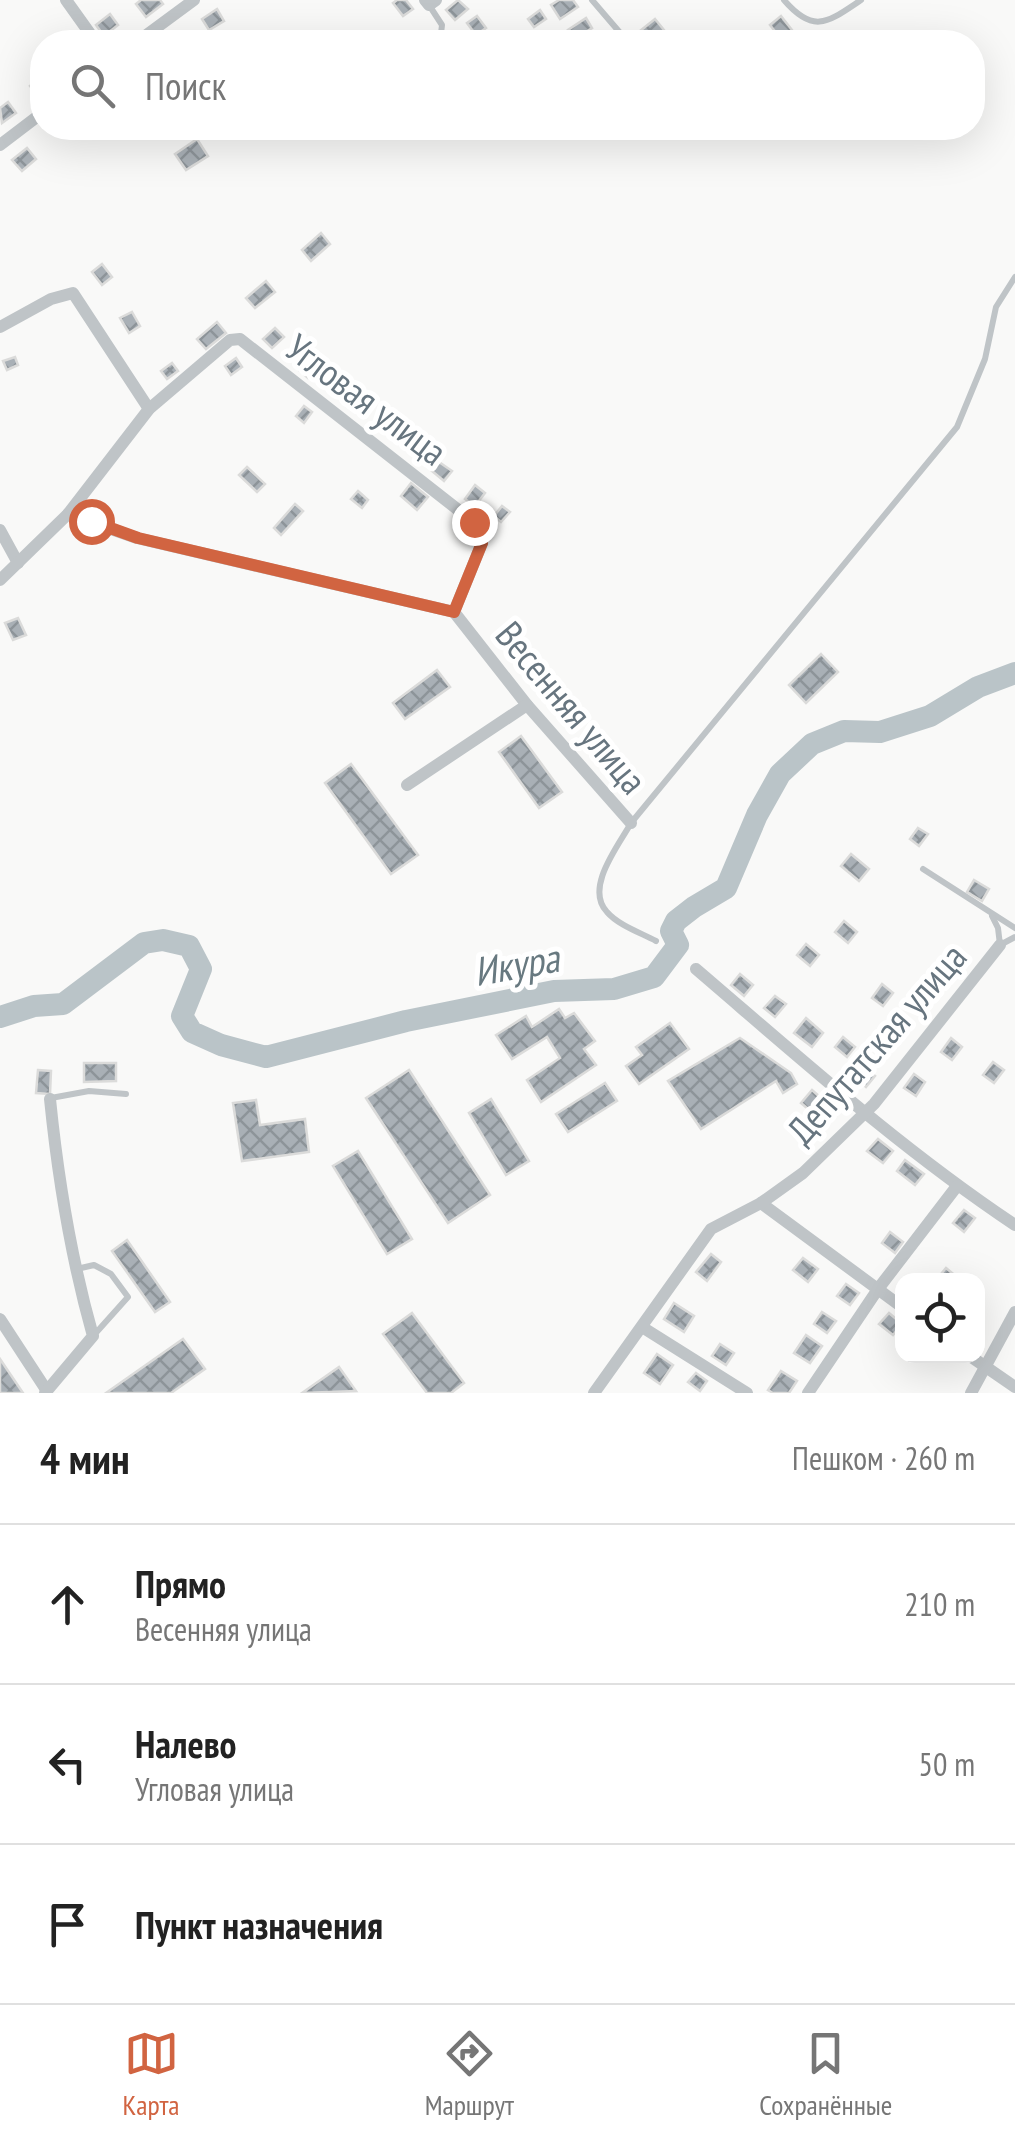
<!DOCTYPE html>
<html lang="ru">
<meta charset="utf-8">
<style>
body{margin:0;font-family:"PT Sans Narrow",sans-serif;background:#f2f2f2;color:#222}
.controls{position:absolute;right:30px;bottom:30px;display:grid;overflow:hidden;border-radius:20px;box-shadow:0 10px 40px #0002}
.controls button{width:90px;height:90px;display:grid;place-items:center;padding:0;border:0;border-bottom:2px solid #e0e0e0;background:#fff;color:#222;font:50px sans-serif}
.stop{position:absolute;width:30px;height:30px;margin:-22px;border:8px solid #d16441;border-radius:50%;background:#fff}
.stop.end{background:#d16441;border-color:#fff;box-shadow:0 2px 10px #0008}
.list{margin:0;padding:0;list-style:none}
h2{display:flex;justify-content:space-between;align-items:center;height:130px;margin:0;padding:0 40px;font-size:42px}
h2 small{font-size:32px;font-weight:400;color:#767676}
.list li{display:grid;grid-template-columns:65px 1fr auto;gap:30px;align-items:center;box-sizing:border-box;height:160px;padding:0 40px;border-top:2px solid #e0e0e0}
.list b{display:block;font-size:38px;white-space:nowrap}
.list p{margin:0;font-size:32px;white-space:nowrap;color:#767676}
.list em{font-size:32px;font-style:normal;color:#767676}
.icon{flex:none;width:55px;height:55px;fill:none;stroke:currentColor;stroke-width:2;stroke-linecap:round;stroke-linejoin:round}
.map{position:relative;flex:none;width:1015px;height:1393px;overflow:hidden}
.search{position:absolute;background:#fff;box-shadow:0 10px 40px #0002;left:30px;right:30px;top:30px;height:110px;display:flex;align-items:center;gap:25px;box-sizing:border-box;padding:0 35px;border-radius:40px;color:#767676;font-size:38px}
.sheet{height:610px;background:#fff}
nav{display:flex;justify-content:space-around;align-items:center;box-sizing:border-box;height:140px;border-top:2px solid #e0e0e0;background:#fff;font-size:28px;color:#767676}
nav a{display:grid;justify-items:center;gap:5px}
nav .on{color:#d16441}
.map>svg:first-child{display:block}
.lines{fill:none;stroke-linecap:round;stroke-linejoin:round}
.river{stroke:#bac4c8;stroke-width:22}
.building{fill:url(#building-cross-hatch);stroke:#dbdbda;stroke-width:2.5}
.service{stroke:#bfc4c7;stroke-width:6}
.minor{stroke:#bfc4c7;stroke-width:12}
.route{stroke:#d16441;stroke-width:12}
.labels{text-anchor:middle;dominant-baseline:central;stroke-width:10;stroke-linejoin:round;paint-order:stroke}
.street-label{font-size:38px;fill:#67757f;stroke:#fff}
.water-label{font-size:40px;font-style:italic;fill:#687980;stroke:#fff}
</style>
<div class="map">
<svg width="1015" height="1393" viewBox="0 0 1015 1393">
<defs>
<pattern id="building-cross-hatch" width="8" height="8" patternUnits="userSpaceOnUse" patternTransform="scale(2.5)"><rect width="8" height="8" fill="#a9b0b6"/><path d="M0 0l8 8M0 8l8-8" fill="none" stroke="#8d9499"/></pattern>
</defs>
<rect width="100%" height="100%" fill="#f9f9f8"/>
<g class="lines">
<polyline class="river" points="0,1017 34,1006 63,1004 144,943 163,940 189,946 201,969 182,1016 192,1032 221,1045 266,1057 406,1021 554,991 614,989 654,977 678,945 671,931 676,921 694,907 726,888 757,815 780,774 812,744 844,731 880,732 930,716 978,687 1015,673"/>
</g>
<g class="building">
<polygon points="141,0 160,0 163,4 146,17 136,4"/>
<polygon points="397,0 406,0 413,9 403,16 393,3"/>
<polygon points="458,0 468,9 455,20 446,10"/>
<polygon points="559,0 573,0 578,7 560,19 551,5"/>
<polygon points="217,9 224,21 209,30 202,19"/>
<polygon points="540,10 546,19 534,27 528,19"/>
<polygon points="110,14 118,25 104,36 96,25"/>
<polygon points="477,16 486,28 476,35 467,23"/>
<polygon points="781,16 792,30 781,39 770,25"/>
<polygon points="586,18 592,28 574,40 568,30"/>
<polygon points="655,19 664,30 649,42 640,31"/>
<polygon points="42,76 42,93 38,96 30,86"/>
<polygon points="8,102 16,113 2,123 0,108"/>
<polygon points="58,128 77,128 65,137"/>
<polygon points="197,139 208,156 186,170 175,154"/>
<polygon points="27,148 36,159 22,171 12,160"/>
<polygon points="321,233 330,244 311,261 302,250"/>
<polygon points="102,264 112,277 102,285 92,272"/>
<polygon points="266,281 275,292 255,308 246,298"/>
<polygon points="132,312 140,326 129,333 120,318"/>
<polygon points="217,322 226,333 206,349 197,339"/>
<polygon points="275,328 284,337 272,348 263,339"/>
<polygon points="310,356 320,365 308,378 298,369"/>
<polygon points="15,357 18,365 7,370 3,361"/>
<polygon points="236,358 242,367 231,375 225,366"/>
<polygon points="172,363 178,371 167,379 161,371"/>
<polygon points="304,406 312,412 304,423 296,416"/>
<polygon points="417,434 429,443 417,458 405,450"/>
<polygon points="439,462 452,471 444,481 432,471"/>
<polygon points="247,467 265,484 257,492 239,475"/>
<polygon points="411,483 428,497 417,510 401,496"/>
<polygon points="475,485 485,493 475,506 465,499"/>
<polygon points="358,491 368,500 362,508 351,499"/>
<polygon points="295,504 303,511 281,535 274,528"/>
<polygon points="502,506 510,512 501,522 494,516"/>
<polygon points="18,618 26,635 13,640 5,623"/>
<polygon points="821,654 838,672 806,703 789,685"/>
<polygon points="437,670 450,687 405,719 393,703"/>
<polygon points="521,736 562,792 539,808 499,752"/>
<polygon points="351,764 418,855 391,874 325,783"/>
<polygon points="918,828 928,834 919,846 910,839"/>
<polygon points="851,854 869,869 859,881 841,866"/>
<polygon points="974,880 989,889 982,901 967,892"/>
<polygon points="844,921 857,932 848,943 835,932"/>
<polygon points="806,944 819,955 810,966 797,955"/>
<polygon points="740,974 753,985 744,996 731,985"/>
<polygon points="882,984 893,993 883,1006 872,998"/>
<polygon points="775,996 786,1004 775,1017 764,1008"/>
<polygon points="559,1009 565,1018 574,1013 595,1041 584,1049 596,1065 541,1102 527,1080 560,1058 547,1037 512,1059 496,1035 526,1016 532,1027"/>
<polygon points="806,1018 823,1033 812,1047 794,1033"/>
<polygon points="670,1023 689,1049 639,1084 626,1066 642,1055 636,1047"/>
<polygon points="843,1037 855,1047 847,1057 835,1047"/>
<polygon points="740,1038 791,1073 797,1084 783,1093 776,1081 701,1129 668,1081"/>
<polygon points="951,1038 962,1047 952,1060 941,1052"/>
<polygon points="993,1062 1004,1070 994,1083 983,1075"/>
<polygon points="84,1063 116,1063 116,1081 84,1082"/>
<polygon points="862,1065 875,1076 866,1087 853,1076"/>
<polygon points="38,1070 51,1071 50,1094 36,1093"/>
<polygon points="409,1070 490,1195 448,1223 366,1098"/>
<polygon points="914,1074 925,1082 916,1096 904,1088"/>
<polygon points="605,1083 617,1101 568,1132 556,1114"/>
<polygon points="812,1090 830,1106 820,1119 801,1103"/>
<polygon points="491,1099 529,1161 506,1175 469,1113"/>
<polygon points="256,1100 260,1125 305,1119 309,1152 242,1161 233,1103"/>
<polygon points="878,1139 893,1151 883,1163 867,1151"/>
<polygon points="358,1151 412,1239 387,1254 333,1166"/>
<polygon points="905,1160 924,1174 915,1185 897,1171"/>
<polygon points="964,1210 975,1218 964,1232 953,1223"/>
<polygon points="890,1232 903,1242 895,1253 882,1243"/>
<polygon points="127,1240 170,1302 155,1312 112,1251"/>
<polygon points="711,1254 721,1262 707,1281 696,1272"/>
<polygon points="803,1258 818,1269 808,1282 793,1270"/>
<polygon points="946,1268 957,1277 954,1280 936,1280"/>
<polygon points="846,1284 859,1293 850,1305 837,1296"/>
<polygon points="674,1303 694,1316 684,1332 664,1319"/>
<polygon points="822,1312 836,1321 827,1333 814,1324"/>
<polygon points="412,1313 464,1383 451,1393 427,1393 383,1334"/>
<polygon points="889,1313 902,1324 893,1335 879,1324"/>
<polygon points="806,1335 822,1346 810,1363 794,1353"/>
<polygon points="183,1339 205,1369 171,1393 106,1393"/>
<polygon points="720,1344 734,1353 726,1365 712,1356"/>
<polygon points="657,1354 673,1365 660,1384 644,1373"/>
<polygon points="0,1359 23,1393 0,1393"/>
<polygon points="339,1367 356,1391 302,1393"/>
<polygon points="781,1371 797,1381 789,1393 773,1393 768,1390"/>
<polygon points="696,1373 707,1381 700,1391 688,1382"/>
</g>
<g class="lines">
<g class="service">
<polyline points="592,0 628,42"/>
<path d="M 784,0 C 814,35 828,22 861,0"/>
<polyline points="429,5 442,25 440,42"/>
<polyline points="923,869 1015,928"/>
<polyline points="992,916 998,928 1000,945 1015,937"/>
<path d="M 656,941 C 641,933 618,925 607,912 C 584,888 619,845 631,823 L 957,427 L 985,359 L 996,307 L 1015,277"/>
<polyline points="51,1098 89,1091 126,1094"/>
<polyline points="78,1272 81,1268 94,1265 111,1274 128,1297 94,1335"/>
</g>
<g class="minor">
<polyline points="66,0 96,42"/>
<polyline points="425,0 429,5 436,0"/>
<polyline points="137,42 194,0"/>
<polyline points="0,145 42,113"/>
<polyline points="0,327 51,299 73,293 149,409"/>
<polyline points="68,514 137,538 454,612 527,705 631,823"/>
<polyline points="0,530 18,563"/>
<polyline points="0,580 68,514 149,409 230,340 240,339 475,523 482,543 454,612"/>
<polyline points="407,785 527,705"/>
<path d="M 696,969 C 800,1058 901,1149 1015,1225"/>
<polyline points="761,1203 902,1307"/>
<polyline points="0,1319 47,1391"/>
<polyline points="642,1327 747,1393"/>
<polyline points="970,1356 1015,1387"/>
<path d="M 45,1393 L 93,1336 C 71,1258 58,1179 50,1099"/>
<polyline points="594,1393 711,1229 761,1203 803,1173 874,1104 1000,945"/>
<polyline points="808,1393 878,1289 957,1186"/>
<polyline points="971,1393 1015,1312"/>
</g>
</g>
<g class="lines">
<polyline class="route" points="91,521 138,538 454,612 482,543 481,533 474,522"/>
</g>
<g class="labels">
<g class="street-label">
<text transform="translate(367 399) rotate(37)">Угловая улица</text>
<text transform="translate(572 707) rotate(50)">Весенняя улица</text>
<text transform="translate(876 1043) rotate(-49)">Депутатская улица</text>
</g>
<g class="water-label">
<text transform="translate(516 964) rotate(-10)">Икура</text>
</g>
</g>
</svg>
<div class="controls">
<button><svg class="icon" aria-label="locate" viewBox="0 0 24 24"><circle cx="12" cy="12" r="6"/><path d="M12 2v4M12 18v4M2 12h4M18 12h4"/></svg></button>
</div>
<div class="stop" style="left:91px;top:521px"></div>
<div class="stop end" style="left:474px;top:522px"></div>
<div class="search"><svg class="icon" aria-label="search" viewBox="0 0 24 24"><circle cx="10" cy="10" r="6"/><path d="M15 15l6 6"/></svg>Поиск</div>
</div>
<section class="sheet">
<h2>4 мин<small>Пешком · 260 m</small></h2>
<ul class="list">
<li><svg class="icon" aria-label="ahead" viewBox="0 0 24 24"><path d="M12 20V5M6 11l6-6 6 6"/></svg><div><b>Прямо</b><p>Весенняя улица</p></div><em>210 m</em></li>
<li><svg class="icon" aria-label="left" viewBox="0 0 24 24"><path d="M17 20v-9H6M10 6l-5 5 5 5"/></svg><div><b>Налево</b><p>Угловая улица</p></div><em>50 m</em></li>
<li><svg class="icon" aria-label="arrive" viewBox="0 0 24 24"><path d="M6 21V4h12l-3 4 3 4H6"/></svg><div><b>Пункт назначения</b></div></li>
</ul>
</section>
<nav>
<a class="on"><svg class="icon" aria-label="map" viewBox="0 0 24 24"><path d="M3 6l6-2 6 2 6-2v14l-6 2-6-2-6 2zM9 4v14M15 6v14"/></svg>Карта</a>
<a><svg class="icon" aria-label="directions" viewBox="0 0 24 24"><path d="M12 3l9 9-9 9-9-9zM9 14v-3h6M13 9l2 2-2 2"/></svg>Маршрут</a>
<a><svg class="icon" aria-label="saved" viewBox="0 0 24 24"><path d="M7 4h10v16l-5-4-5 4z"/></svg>Сохранённые</a>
</nav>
